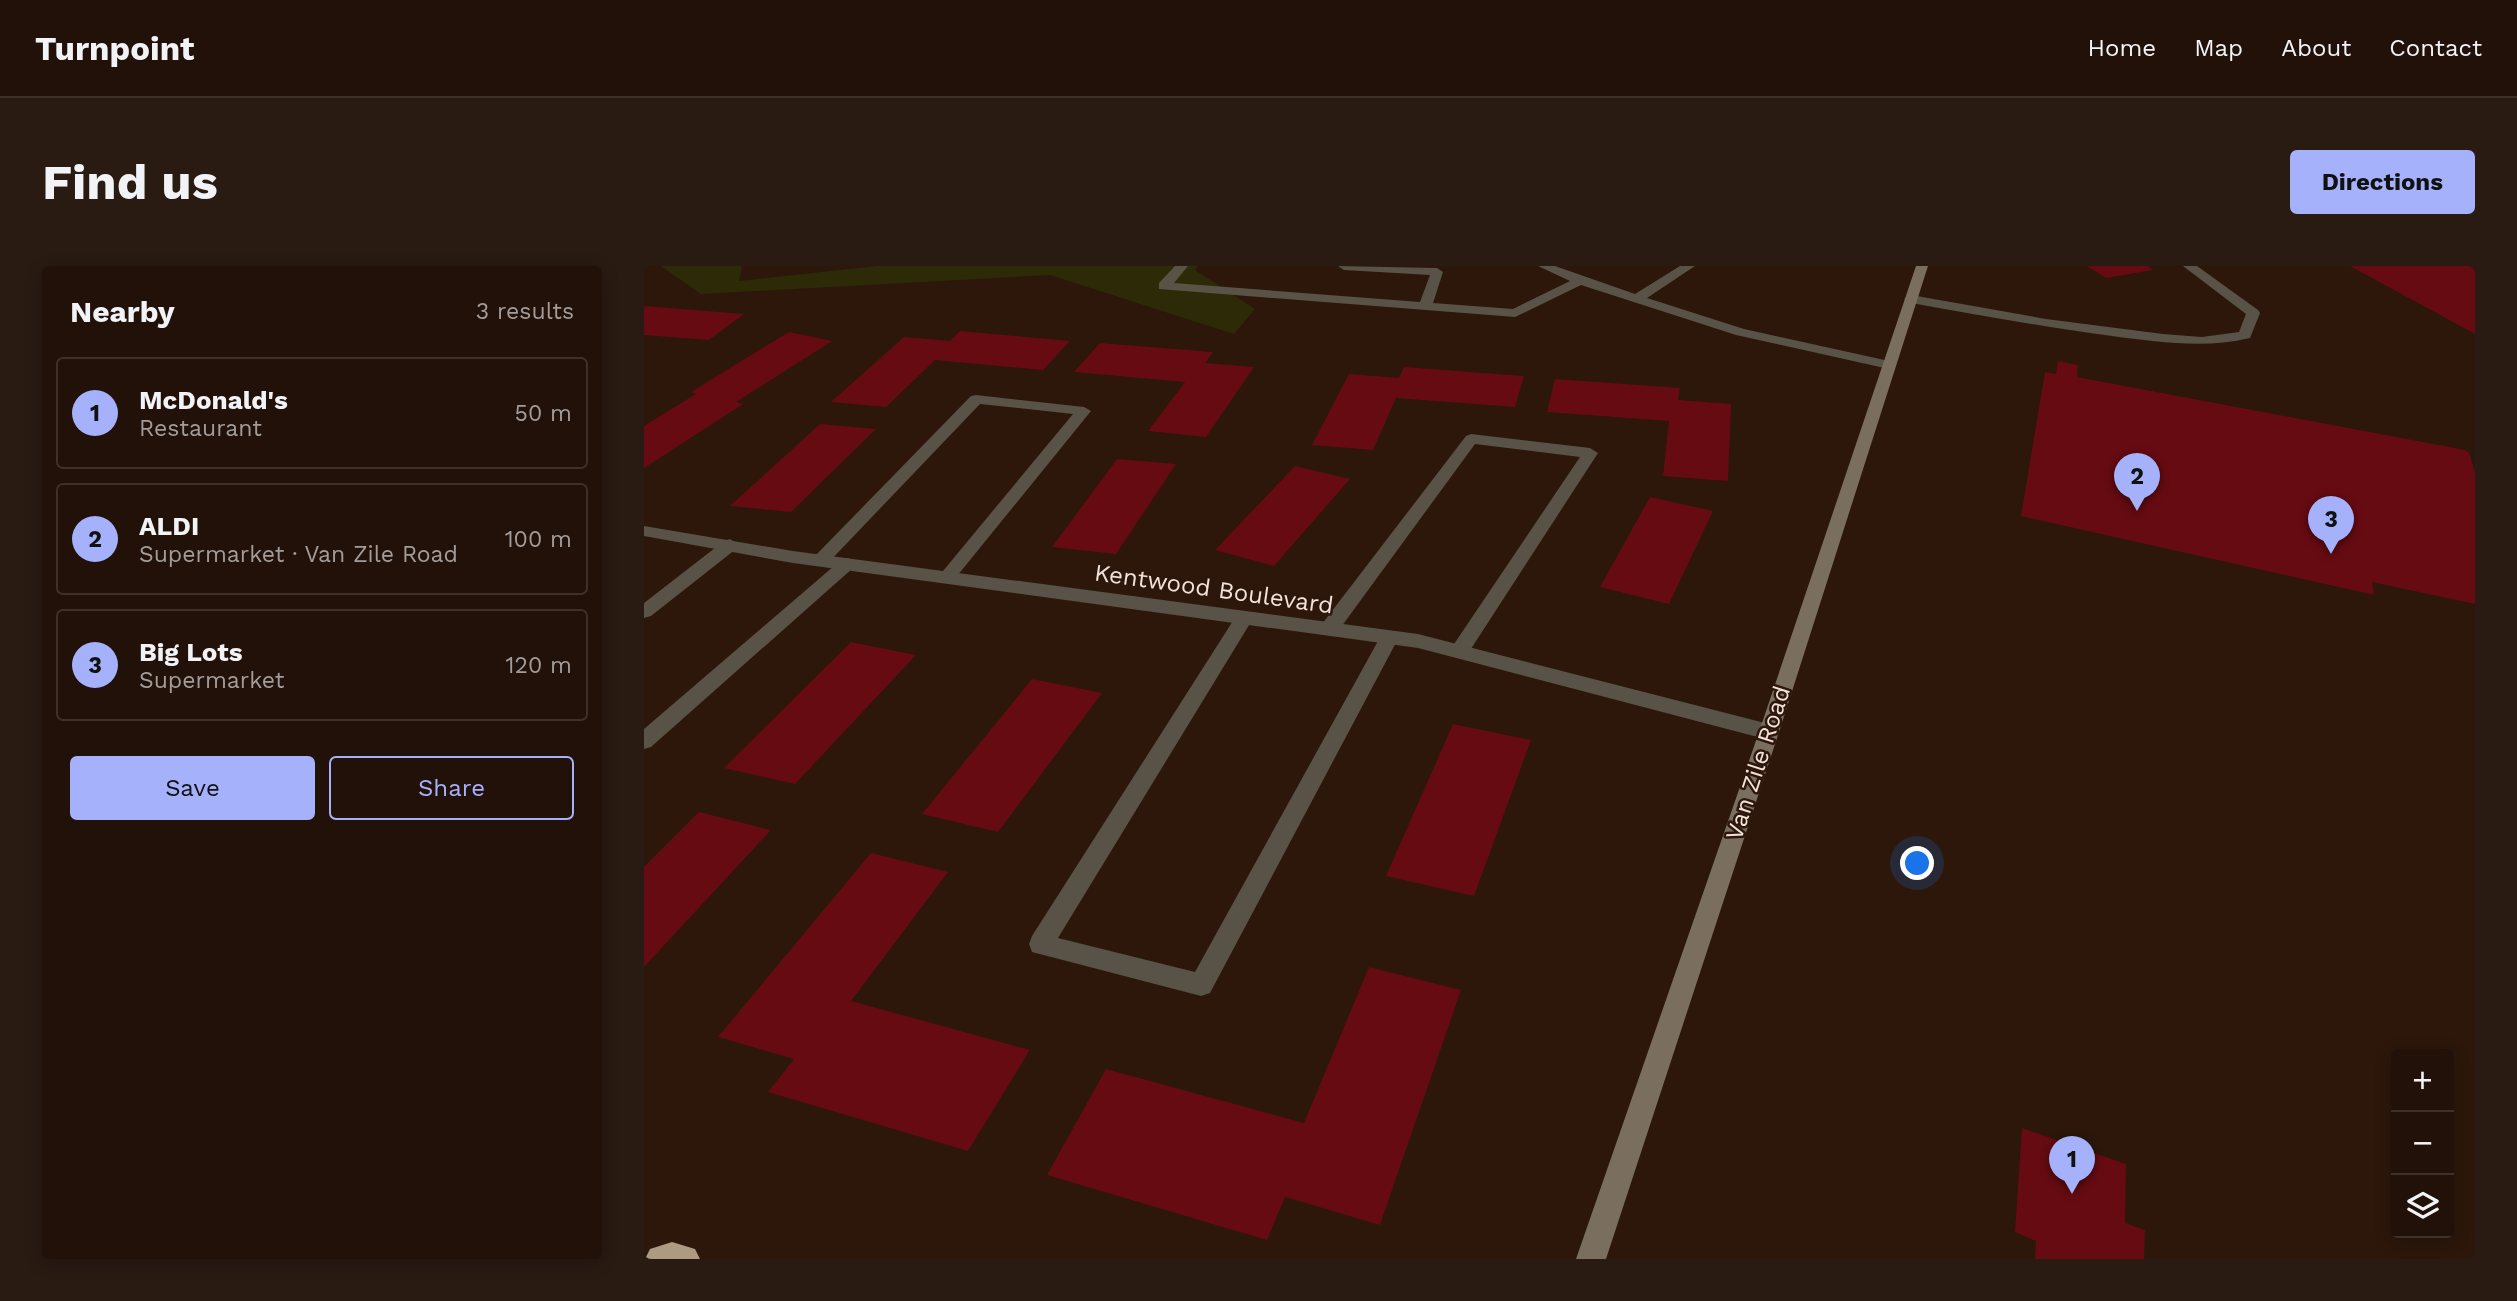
<!DOCTYPE html>
<meta charset="utf-8">
<style>
body{margin:0;font-family:"Work Sans",sans-serif;background:#291a12;color:#f1f3f6}
.controls{position:absolute;right:21px;bottom:21px;display:grid;overflow:hidden;border-radius:7px;box-shadow:0 4px 18px #0003}
.controls button{width:63px;height:63px;display:grid;place-items:center;padding:0;border:0;border-bottom:2px solid #3e3129;background:#211108;color:#f1f3f6;font:35px sans-serif}
.you{position:absolute;left:1274px;top:598px;width:24px;height:24px;margin:-18px;border:5px solid #fff;border-radius:50%;background:#1a73e8;box-shadow:0 0 0 10px #1a73e833}
.badge{display:grid;place-items:center;width:46px;height:46px;border-radius:50%;background:#a6b1fc;color:#111;font-size:23px;font-weight:700}
.pin{position:absolute;translate:-50% -58px;filter:drop-shadow(0 2px 4px #0008)}
.pin::after{content:'';position:absolute;top:37px;width:24px;height:21px;background:inherit;clip-path:polygon(0 0,100% 0,50% 100%)}
.list{margin:0;padding:0;list-style:none}
h2{display:flex;justify-content:space-between;align-items:center;height:91px;margin:0;padding:0 28px;font-size:30px}
h2 small{font-size:23px;font-weight:400;color:#a29d9c}
.list li{display:grid;grid-template-columns:46px 1fr auto;gap:21px;align-items:center;box-sizing:border-box;height:112px;margin:0 14px 14px;padding:0 14px;border:2px solid #3e3129;border-radius:7px}
.list b{display:block;font-size:26px;white-space:nowrap}
.list p{margin:0;font-size:23px;white-space:nowrap;color:#a29d9c}
.list em{font-size:23px;font-style:normal;color:#a29d9c}
.actions{display:flex;gap:14px;padding:21px 28px}
.actions a{flex:1;padding:16px 0;border:2px solid #a6b1fc;border-radius:7px;text-align:center;font-size:24px;color:#a6b1fc}
.actions .main{background:#a6b1fc;color:#111}
.icon{flex:none;width:38px;height:38px;fill:none;stroke:currentColor;stroke-width:2;stroke-linecap:round;stroke-linejoin:round}
.map{position:relative;flex:none;width:1831px;height:993px;overflow:hidden;border-radius:7px}
header{display:flex;align-items:center;gap:42px;box-sizing:border-box;height:98px;padding:0 35px;background:#211108;border-bottom:2px solid #3e3129}
header strong{font-size:33px}
nav{display:flex;gap:38px;margin-inline-start:auto;font-size:24px}
.intro{display:flex;align-items:center;justify-content:space-between;box-sizing:border-box;height:168px;padding:0 42px}
h1{margin:0;font-size:49px}
.button{padding:18px 32px;border-radius:7px;background:#a6b1fc;color:#111;font-size:24px;font-weight:700}
main{display:flex;gap:42px;padding:0 42px}
aside{flex:1;background:#211108;border-radius:7px;box-shadow:0 4px 18px #0003}
.map>svg:first-child{display:block}
.green{fill:#2d2a08}
.building{fill:#660b11}
.lines{fill:none;stroke-linecap:round;stroke-linejoin:round}
.lane{fill:#585247;fill-rule:evenodd}
.street{fill:#585247;fill-rule:evenodd}
.secondary{fill:#7a6f5f;fill-rule:evenodd}
.highway{fill:#ac9b81;fill-rule:evenodd}
.labels{text-anchor:middle;dominant-baseline:central;stroke-width:5;stroke-linejoin:round;paint-order:stroke}
.street-label{font-size:24px;fill:#f2e2da;stroke:#2c170a}
</style>
<header>
<strong>Turnpoint</strong>
<nav><a>Home</a><a>Map</a><a>About</a><a>Contact</a></nav>
</header>
<div class="intro"><h1>Find us</h1><a class="button">Directions</a></div>
<main>
<aside>
<h2>Nearby<small>3 results</small></h2>
<ul class="list">
<li><span class="badge">1</span><div><b>McDonald's</b><p>Restaurant</p></div><em>50 m</em></li>
<li><span class="badge">2</span><div><b>ALDI</b><p>Supermarket · Van Zile Road</p></div><em>100 m</em></li>
<li><span class="badge">3</span><div><b>Big Lots</b><p>Supermarket</p></div><em>120 m</em></li>
</ul>
<div class="actions"><a class="main">Save</a><a>Share</a></div>
</aside>
<div class="map">
<svg width="1831" height="993" viewBox="0 0 1831 993">
<rect width="100%" height="100%" fill="#2c170a"/>
<polygon class="green" points="17,0 98,0 95,15 232,0 554,0 551,4 611,43 590,68 406,9 57,28"/>
<g class="building">
<polygon points="1443,0 1503,0 1509,4 1462,12"/>
<polygon points="1706,0 1831,0 1831,68"/>
<polygon points="0,40 100,48 65,74 0,69"/>
<polygon points="316,65 426,75 399,104 291,94 242,141 187,136 260,71 306,75"/>
<polygon points="145,66 188,75 92,136 99,138 0,202 0,160 52,128 47,126"/>
<polygon points="456,77 569,86 561,97 610,101 562,171 504,165 541,116 430,106"/>
<polygon points="1414,95 1434,99 1433,111 1821,184 1825,187 1831,206 1831,338 1728,316 1730,329 1377,250 1401,106 1412,108"/>
<polygon points="760,101 880,110 871,141 752,132 729,184 668,179 705,108 755,112"/>
<polygon points="911,113 1036,122 1034,134 1087,138 1084,215 1019,210 1025,155 903,146"/>
<polygon points="176,158 232,163 147,246 86,240"/>
<polygon points="473,193 532,198 472,288 408,281"/>
<polygon points="651,200 706,213 630,300 571,284"/>
<polygon points="1006,231 1069,245 1025,338 956,321"/>
<polygon points="207,376 272,389 151,518 80,502"/>
<polygon points="388,413 458,427 354,566 278,548"/>
<polygon points="809,458 887,474 830,630 742,610"/>
<polygon points="55,546 127,564 0,701 0,601"/>
<polygon points="227,587 304,606 207,735 386,784 324,885 124,826 150,793 74,771"/>
<polygon points="725,701 817,724 736,959 641,931 623,974 403,909 462,803 660,857"/>
<polygon points="1378,862 1482,898 1481,957 1501,964 1500,993 1391,993 1392,975 1371,966"/>
</g>
<g class="lines">
<g class="lane">
<polygon points="531,0 544,0 530,17 776,36 786,9 700,4 694,0 793,2 799,6 789,37 869,43 926,15 894,0 911,0 991,28 1036,0 1051,0 1003,32 1100,63 1245,95 1252,99 1245,103 1092,69 937,19 871,51 515,23 515,17"/>
<path d="M 1539,0 L 1553,0 L 1614,44 L 1616,47 L 1606,72 C 1560,83 1514,76 1468,70 C 1400,61 1334,49 1267,37 L 1260,33 L 1267,29 L 1402,53 L 1519,68 L 1558,71 L 1595,66 L 1602,48 Z"/>
<polygon points="332,129 440,141 447,145 309,315 303,317 294,311 429,148 336,138 183,298 171,298 168,294 171,290 327,130"/>
<polygon points="827,168 946,182 954,187 823,389 809,389 806,384 936,191 831,178 692,368 678,368 676,363 678,358 822,170"/>
<polygon points="86,273 95,279 92,283 7,350 0,352 0,337 80,275"/>
<polygon points="203,292 209,294 212,298 209,302 7,481 0,483 0,463 197,294"/>
<polygon points="601,345 608,347 610,351 414,672 551,706 739,366 753,366 755,371 566,727 557,730 388,686 385,678 388,670 594,347"/>
</g>
<polygon class="street" points="0,260 149,285 774,368 1125,458 1132,461 1135,466 1132,471 1125,474 774,382 149,297 0,270"/>
<polygon class="secondary" points="1272,0 1284,0 1135,466 962,993 932,993 1115,466"/>
<polygon class="highway" points="28,976 51,983 56,993 1,993 6,983"/>
</g>
<g class="labels">
<g class="street-label">
<text transform="translate(570 323) rotate(8)">Kentwood Boulevard</text>
<text transform="translate(1114 497) rotate(-72)">Van Zile Road</text>
</g>
</g>
</svg>
<div class="controls">
<button>+</button>
<button>−</button>
<button><svg class="icon" aria-label="layers" viewBox="0 0 24 24"><path d="M12 4l9 5-9 5-9-5zM3 14l9 5 9-5"/></svg></button>
</div>
<div class="you"></div>
<div class="pin badge" style="left:1428px;top:928px">1</div>
<div class="pin badge" style="left:1493px;top:245px">2</div>
<div class="pin badge" style="left:1687px;top:288px">3</div>
</div>
</main>
